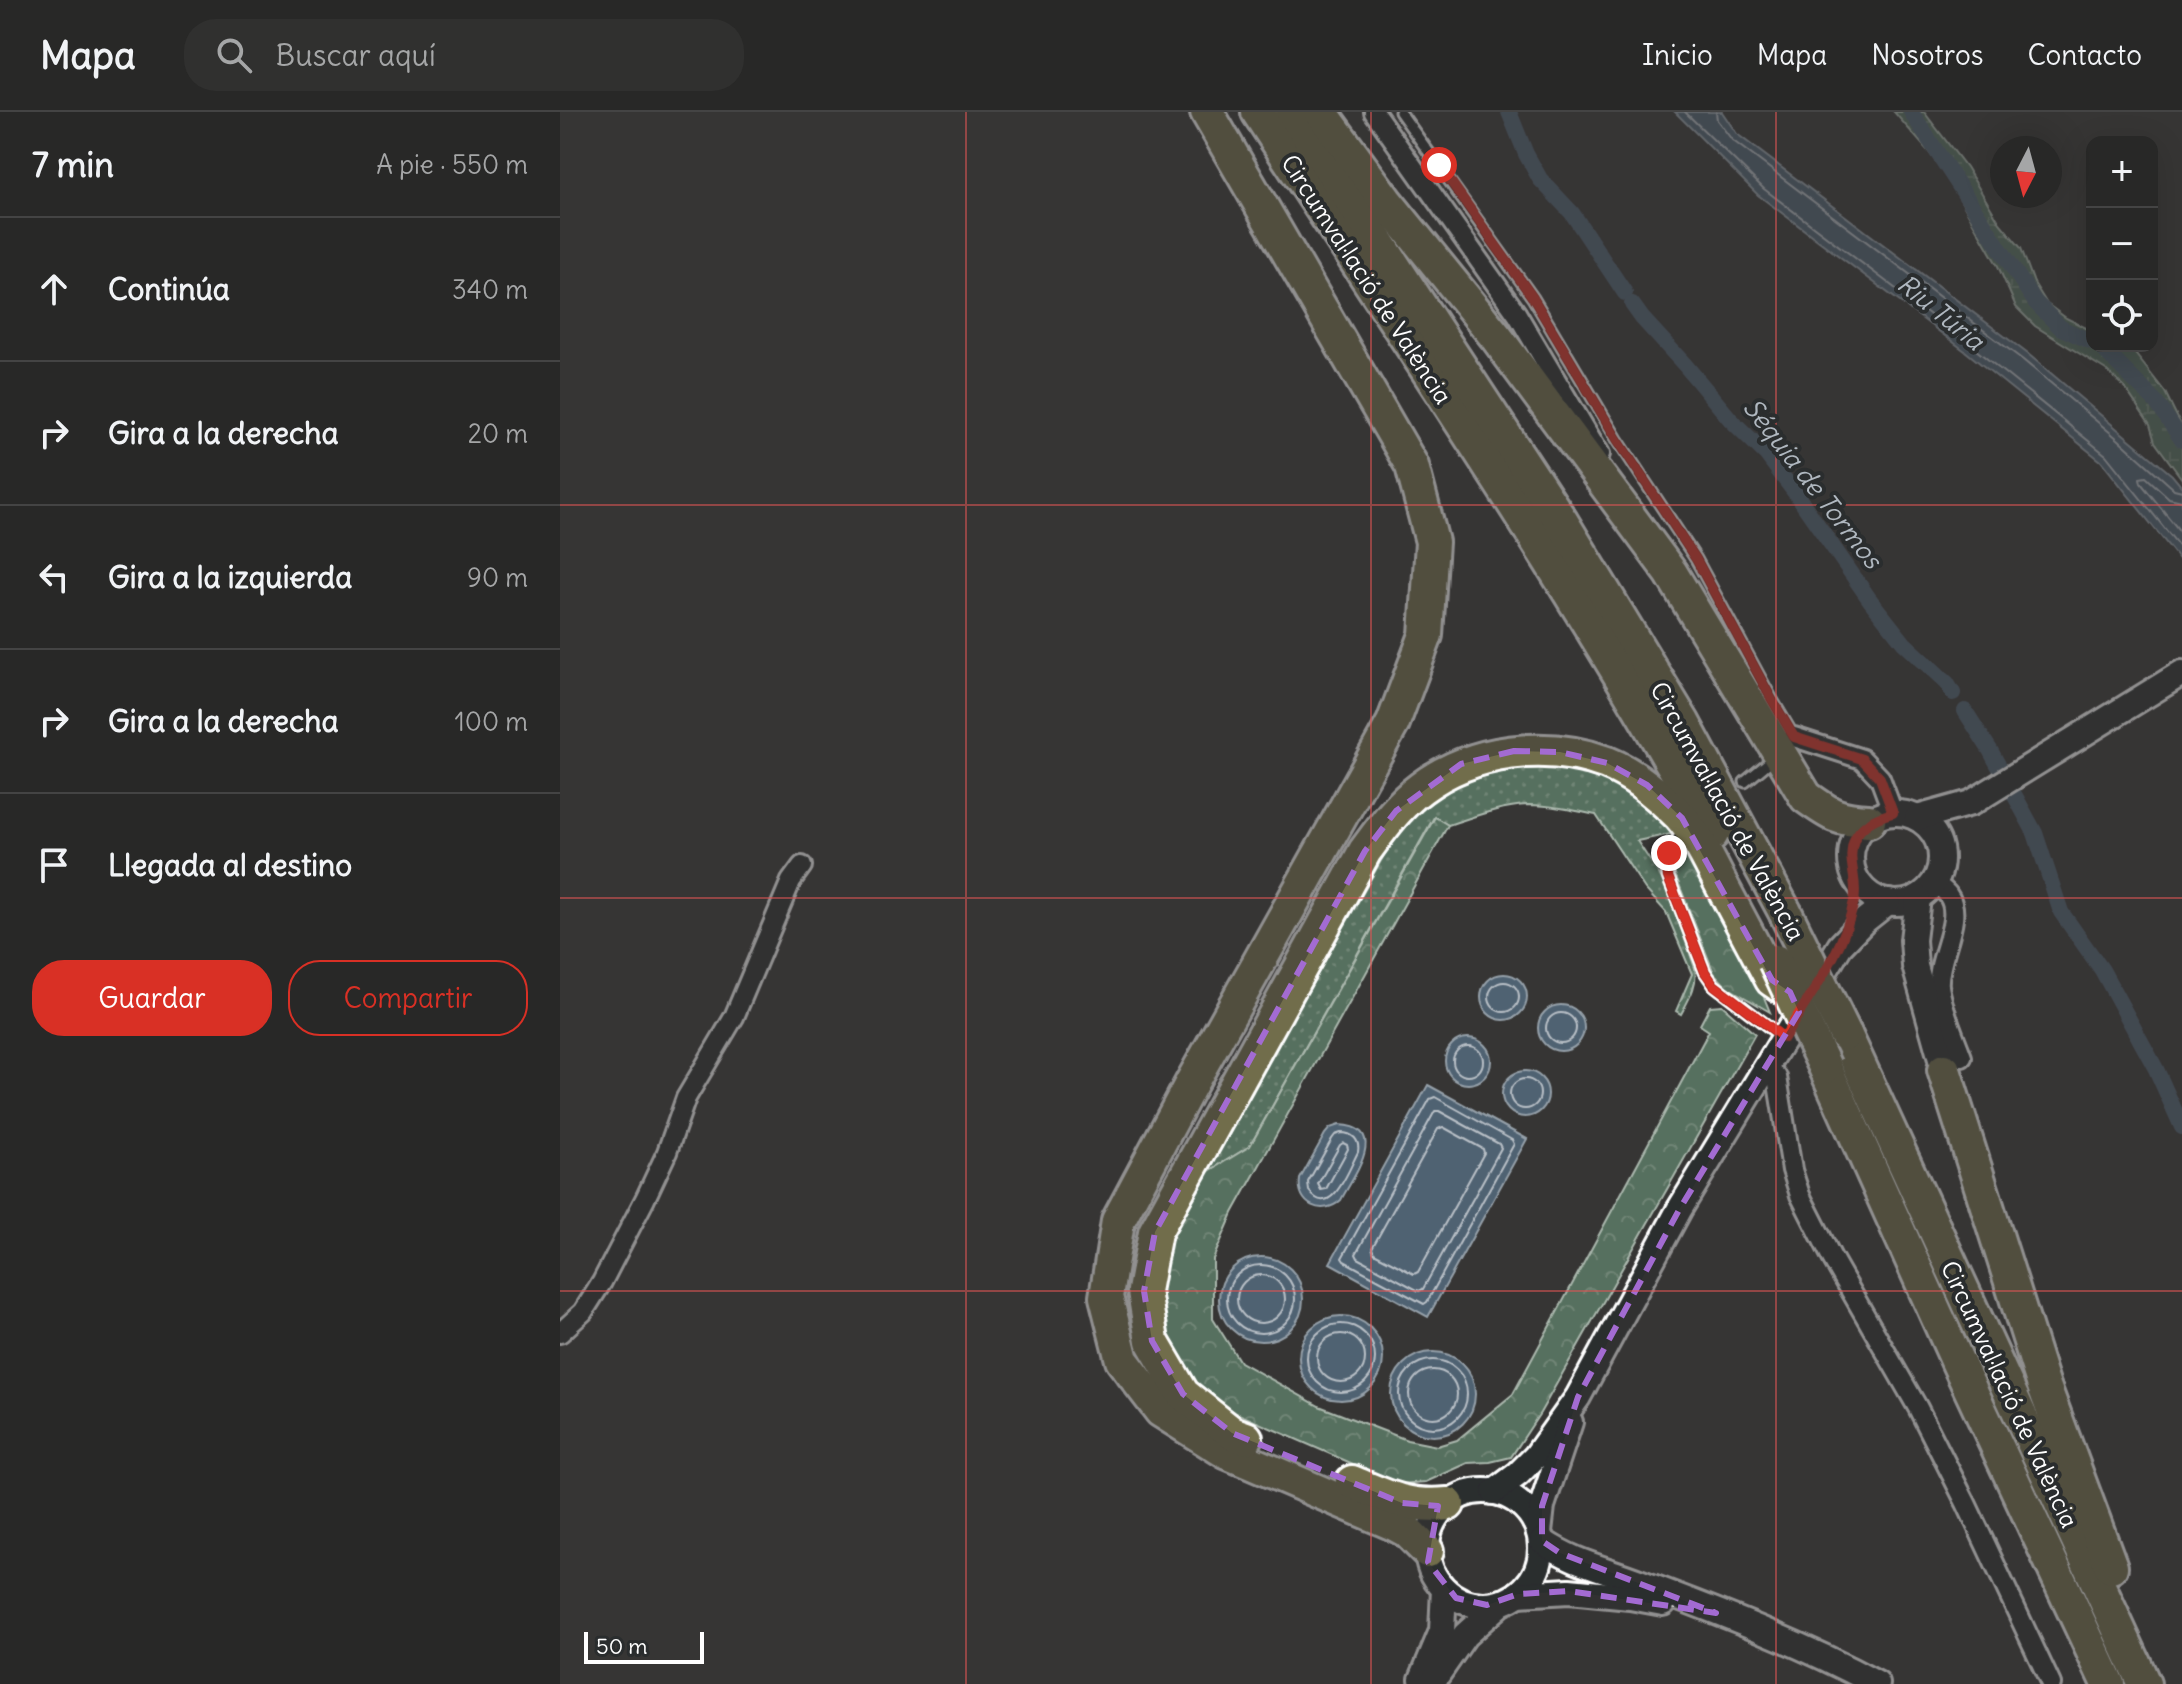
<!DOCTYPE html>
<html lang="es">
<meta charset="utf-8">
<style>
body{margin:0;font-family:Delius,sans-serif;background:#30302f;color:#f1f3f6}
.controls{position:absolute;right:24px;top:24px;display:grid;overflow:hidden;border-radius:16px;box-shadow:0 8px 32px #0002}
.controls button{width:72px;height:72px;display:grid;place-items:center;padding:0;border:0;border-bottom:2px solid #444;background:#282827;color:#f1f3f6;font:40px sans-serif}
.compass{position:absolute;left:1430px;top:24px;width:72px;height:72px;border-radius:50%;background:#282827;box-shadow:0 8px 32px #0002;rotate:186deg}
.scale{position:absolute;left:24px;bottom:20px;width:120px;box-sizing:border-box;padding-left:8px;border:4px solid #fff;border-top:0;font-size:22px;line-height:28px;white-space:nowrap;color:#fff;-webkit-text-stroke:6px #2a2d2e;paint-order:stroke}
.stop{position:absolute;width:24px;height:24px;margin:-18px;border:6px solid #d93025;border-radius:50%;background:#fff}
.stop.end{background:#d93025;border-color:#fff;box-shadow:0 2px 8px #0008}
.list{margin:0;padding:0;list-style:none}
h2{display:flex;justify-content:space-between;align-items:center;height:104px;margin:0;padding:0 32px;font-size:34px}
h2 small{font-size:26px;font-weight:400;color:#a5a6a7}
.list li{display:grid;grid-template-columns:52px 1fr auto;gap:24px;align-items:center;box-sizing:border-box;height:144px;padding:0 32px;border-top:2px solid #444}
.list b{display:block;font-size:30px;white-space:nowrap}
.list em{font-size:26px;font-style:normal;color:#a5a6a7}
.actions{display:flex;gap:16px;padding:24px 32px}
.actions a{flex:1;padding:18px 0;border:2px solid #d93025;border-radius:32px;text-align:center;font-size:28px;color:#d93025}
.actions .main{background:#d93025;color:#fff}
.icon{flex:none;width:44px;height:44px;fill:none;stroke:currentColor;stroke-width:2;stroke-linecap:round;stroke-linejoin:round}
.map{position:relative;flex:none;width:1622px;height:1572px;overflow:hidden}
header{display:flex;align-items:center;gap:48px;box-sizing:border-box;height:112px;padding:0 40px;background:#282827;border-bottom:2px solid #444}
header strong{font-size:38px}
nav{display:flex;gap:44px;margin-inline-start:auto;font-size:28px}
.search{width:560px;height:72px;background:#30302f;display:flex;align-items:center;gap:20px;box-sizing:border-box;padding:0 28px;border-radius:32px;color:#a5a6a7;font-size:30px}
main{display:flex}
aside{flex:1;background:#282827}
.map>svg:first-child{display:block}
.grass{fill:url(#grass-dots);stroke:#abb8ae;stroke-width:2}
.forest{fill:url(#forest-crowns);stroke:#abb8ae;stroke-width:2}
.wetland{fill:url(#wetland-marsh);stroke:#abb8ae;stroke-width:2}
.water{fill:#506272;stroke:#96a1aa;stroke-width:2}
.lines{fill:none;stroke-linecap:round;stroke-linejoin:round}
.shore{stroke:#b9c0c7;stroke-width:2}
.canal{stroke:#506272;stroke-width:16}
.lane-casing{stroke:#fff;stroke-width:15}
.street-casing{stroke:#fff;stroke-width:24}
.secondary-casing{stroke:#fff;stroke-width:30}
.highway-casing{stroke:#fff;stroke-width:38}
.lane{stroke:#2a2d2e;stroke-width:9}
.street{stroke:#2a2d2e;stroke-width:18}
.secondary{stroke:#2a2d2e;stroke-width:24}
.highway{stroke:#716d4b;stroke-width:32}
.highway-bridge-casing{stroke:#fff;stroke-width:38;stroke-linecap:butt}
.highway-bridge{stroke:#716d4b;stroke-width:32}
.route{stroke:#d93025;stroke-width:10}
.marked{fill:none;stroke:#a36bd2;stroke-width:6;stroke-dasharray:16 10;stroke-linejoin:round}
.grid{fill:none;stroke:#de5353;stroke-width:2;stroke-opacity:0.55}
.labels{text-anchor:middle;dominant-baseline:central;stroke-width:8;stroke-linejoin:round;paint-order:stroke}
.street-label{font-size:24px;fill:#fff;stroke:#2a2d2e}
.water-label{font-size:26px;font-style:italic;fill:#b0b8c0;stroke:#2a2d2e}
</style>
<header>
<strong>Mapa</strong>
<div class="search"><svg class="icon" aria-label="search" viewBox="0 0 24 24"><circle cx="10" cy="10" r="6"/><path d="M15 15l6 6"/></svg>Buscar aquí</div>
<nav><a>Inicio</a><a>Mapa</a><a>Nosotros</a><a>Contacto</a></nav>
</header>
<main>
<aside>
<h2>7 min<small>A pie · 550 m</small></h2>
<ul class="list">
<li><svg class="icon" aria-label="ahead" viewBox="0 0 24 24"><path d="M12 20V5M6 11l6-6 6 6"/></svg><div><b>Continúa</b></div><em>340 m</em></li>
<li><svg class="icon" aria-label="right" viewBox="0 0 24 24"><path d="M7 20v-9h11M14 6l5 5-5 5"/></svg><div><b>Gira a la derecha</b></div><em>20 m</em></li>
<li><svg class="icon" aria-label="left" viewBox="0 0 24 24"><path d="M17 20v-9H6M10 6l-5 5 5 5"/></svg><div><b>Gira a la izquierda</b></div><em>90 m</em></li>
<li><svg class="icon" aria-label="right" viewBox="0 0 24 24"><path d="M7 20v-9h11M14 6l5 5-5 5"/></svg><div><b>Gira a la derecha</b></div><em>100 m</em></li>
<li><svg class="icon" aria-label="arrive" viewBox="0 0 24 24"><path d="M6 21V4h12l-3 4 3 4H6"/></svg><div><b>Llegada al destino</b></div></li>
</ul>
<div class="actions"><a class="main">Guardar</a><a>Compartir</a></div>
</aside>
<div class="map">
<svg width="1622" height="1572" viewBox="0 0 1622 1572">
<defs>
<pattern id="grass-dots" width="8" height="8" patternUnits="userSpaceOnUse" patternTransform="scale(2)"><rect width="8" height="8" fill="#57705e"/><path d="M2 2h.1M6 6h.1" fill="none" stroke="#708576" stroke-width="1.8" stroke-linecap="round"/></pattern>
<pattern id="forest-crowns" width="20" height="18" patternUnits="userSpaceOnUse" patternTransform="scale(2)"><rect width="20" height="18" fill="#57705e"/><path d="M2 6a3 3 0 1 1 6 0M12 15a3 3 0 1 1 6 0" fill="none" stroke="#708576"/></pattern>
<pattern id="wetland-marsh" width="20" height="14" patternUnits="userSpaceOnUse" patternTransform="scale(2)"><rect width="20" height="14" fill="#57705e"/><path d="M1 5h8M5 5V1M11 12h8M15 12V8" fill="none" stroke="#708576"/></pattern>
</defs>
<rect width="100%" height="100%" fill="#363534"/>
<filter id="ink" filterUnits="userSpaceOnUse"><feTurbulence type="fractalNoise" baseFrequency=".0125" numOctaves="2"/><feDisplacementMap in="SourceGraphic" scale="16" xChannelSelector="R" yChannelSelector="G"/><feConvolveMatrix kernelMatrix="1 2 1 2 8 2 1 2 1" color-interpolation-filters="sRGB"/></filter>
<g filter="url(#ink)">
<path class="grass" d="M 963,654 C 1009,656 1059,665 1094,698 C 1101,705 1108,713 1116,721 L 1077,729 L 1105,771 L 1135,856 C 1138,873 1129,887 1121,902 L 1116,899 L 1132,862 L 1106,800 L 1085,777 L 1036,703 C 1013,698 991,693 968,693 C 941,694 913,705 888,713 L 874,705 L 690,1034 L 646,1061 L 827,738 C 833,730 838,720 845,712 C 873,676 920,661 963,654 Z"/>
<g class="forest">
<polygon points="875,705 888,713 673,1101 653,1147 653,1207 680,1250 759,1294 847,1328 877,1334 897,1328 953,1282 1149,919 1140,913 1150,894 1162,893 1195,922 980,1301 951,1345 930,1350 908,1351 866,1370 839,1372 676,1301 641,1276 618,1247 603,1216 600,1180 605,1149 617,1110 646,1061 690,1034"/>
<path d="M 1121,733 C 1157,780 1188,844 1210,900 L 1167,875 L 1154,861 L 1115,762 L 1114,749 Z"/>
</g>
<polygon class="wetland" points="1334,0 1364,0 1406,55 1440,111 1461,136 1474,171 1487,192 1506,206 1526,216 1532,217 1532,234 1569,234 1605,280 1622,315 1622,367 1595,330 1590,313 1565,276 1546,258 1475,214 1456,195 1438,154 1389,68 1368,39"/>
<g class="water">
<polygon points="1115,0 1162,0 1177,22 1468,242 1612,363 1622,375 1622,451 1541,349 1405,239 1198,83"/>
<circle cx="944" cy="885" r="23"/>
<circle cx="1001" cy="916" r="23"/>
<circle cx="908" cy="949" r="23"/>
<circle cx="965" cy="982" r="23"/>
<polygon points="868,973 967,1027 868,1205 770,1151"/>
<path d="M 779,1013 C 831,1015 793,1065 781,1088 C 763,1105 736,1093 740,1067 L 765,1022 L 770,1016 Z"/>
<circle cx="701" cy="1187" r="42"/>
<circle cx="781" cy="1246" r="42"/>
<circle cx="873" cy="1282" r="42"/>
</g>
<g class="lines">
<g class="shore">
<polyline points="1125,0 1204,77 1410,233 1546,343 1622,438"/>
<polyline points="1156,0 1157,8 1172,28 1463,248 1558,327 1614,377 1622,379"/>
<polyline points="1622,389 1609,386 1586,365 1580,366 1581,371 1622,422"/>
<circle cx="944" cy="885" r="15"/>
<circle cx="1001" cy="916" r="15"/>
<circle cx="908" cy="949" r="15"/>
<circle cx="965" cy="982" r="15"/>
<polygon points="875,985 952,1028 954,1032 867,1190 864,1192 784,1149 782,1146 870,987"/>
<polygon points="875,999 879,999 939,1032 941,1036 863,1177 859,1179 798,1146 796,1142"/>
<polygon points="883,1015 923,1037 924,1041 858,1160 854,1162 814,1141 812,1136 878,1017"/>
<path d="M 781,1021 C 793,1021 800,1028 798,1040 C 789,1057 771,1109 749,1079 L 748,1070 L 772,1027 L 775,1023 Z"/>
<polygon points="783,1031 787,1033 788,1037 766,1077 761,1078 758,1072 780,1033"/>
<circle cx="701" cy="1187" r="34"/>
<circle cx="701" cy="1187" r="24"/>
<circle cx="781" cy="1246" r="34"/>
<circle cx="781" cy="1246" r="24"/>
<circle cx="873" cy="1282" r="34"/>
<circle cx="873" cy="1282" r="24"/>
</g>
<g class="canal">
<polyline points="949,0 966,42 980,67 1012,101 1065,181"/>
<polyline points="1351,0 1475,190 1501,216 1532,230"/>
<polyline points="1072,192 1082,206 1125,253 1171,308 1206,342 1236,382 1310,488 1344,531 1387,571 1393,581"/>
<polyline points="1540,234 1596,290 1622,328"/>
<polyline points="1405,599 1430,638 1475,721 1501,800 1542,858 1596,957 1622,1015"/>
</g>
<g class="lane-casing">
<g id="lane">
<polyline points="840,0 973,186 1057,327 1136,447 1211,586 1234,625"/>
<polyline points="1185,670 1214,646"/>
<path d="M 1118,726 C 1110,740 1106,748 1108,765 L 1145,860 L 1154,873 L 1222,925"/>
</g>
</g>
<g class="street-casing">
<g id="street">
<polyline points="814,0 957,202 1040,342"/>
<polyline points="1234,625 1302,647 1320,666 1333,701"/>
<path d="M 1374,771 C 1378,774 1385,778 1388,783 C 1405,806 1376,846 1379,874 C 1382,897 1394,923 1402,945"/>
<polyline points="1205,955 1217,965 1232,1058 1240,1083 1272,1146 1358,1296 1406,1391 1491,1572"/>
<polyline points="0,1221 23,1200 42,1170 85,1087 107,1040 126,986 174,905 231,769 242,754"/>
</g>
</g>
<g class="secondary-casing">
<g id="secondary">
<circle cx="1336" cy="746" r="45"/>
<polyline points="1357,706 1411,691 1622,561"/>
<polyline points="1358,786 1353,828 1355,854 1384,958"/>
<circle cx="924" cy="1436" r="57"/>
<polyline points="934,1380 958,1362 976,1344 1018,1285 1119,1098 1280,834 1304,809 1328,790"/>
<polyline points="979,1420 982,1394 1010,1310"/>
<path d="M 982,1429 C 1014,1451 1043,1456 1079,1470 C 1159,1500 1241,1531 1317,1572"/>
<polyline points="958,1482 1009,1479 1070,1485 1103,1491"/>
<polyline points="862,1567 882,1519 884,1477"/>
<polyline points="871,1572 905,1523 942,1490"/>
</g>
</g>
<g class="highway-casing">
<g id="highway">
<polyline points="647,0 852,354 872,430 866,523 833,611 632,970 558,1109 546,1185 562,1248 601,1299 666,1340 834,1412 847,1419 867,1439"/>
<path d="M 698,0 C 854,238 1013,473 1152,722"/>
<polyline points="733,0 1002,410 1123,610 1225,800"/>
<path d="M 761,0 L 826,89 L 937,226 L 1111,461 L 1246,685 C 1271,703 1278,708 1309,709"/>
<polyline points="1285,922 1584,1572"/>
<polyline points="1265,955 1399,1253 1548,1572"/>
<polyline points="1384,958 1484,1274 1551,1455"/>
<path d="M 686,1326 L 672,1321 L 623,1282 L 592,1229 L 584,1179 L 595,1120 L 805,739 C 822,716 838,693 861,676 C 913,637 987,629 1047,651 C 1075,662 1099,683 1120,704 C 1137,723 1149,749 1161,772 C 1178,804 1195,836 1212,868 L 1227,878"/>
<path d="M 792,1370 C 828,1385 847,1396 888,1392"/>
</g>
</g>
<use href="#lane" class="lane"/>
<use href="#street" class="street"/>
<use href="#secondary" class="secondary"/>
<use href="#highway" class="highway"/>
<g class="highway-bridge-casing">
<g id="highway-bridge">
<polyline points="1225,800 1285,922"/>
<polyline points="1215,849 1265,955"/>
</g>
</g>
<use href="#highway-bridge" class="highway-bridge"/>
</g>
</g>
<g class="lines" filter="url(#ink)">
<path class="route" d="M 879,53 L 973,186 L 1057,327 L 1136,447 L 1211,586 L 1234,625 L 1302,647 L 1320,666 L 1333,701 C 1316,705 1301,712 1294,728 C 1286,749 1299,768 1294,789 C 1284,840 1250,882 1224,926 L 1154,873 L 1145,860 L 1108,765 L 1107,752 L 1109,741"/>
</g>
<path d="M0 0H1622V1572H0ZM 954,639 L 1000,640 L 1047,651 L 1087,673 L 1122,706 L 1212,868 L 1230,880 L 1239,900 L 1119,1098 L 1018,1285 L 982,1394 L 982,1429 L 1000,1441 L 1156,1501 L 1009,1479 L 958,1482 L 927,1493 L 896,1486 L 868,1450 L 878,1394 L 842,1391 L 672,1321 L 623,1282 L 592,1229 L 584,1179 L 595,1120 L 805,739 L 836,699 L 901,652 Z" fill="#363534" fill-opacity=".55" fill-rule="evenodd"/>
<path class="marked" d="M 954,639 L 1000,640 L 1047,651 L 1087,673 L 1122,706 L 1212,868 L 1230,880 L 1239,900 L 1119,1098 L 1018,1285 L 982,1394 L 982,1429 L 1000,1441 L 1156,1501 L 1009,1479 L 958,1482 L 927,1493 L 896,1486 L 868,1450 L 878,1394 L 842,1391 L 672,1321 L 623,1282 L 592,1229 L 584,1179 L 595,1120 L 805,739 L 836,699 L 901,652 Z"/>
<path class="grid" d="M 406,0 L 406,1572M 811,0 L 811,1572M 1216,0 L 1216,1572M 0,393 L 1622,393M 0,786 L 1622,786M 0,1179 L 1622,1179"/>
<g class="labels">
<g class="street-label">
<text transform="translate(807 167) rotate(57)">Circumval·lació de València</text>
<text transform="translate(1168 699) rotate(61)">Circumval·lació de València</text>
<text transform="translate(1450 1282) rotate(65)">Circumval·lació de València</text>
</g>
<g class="water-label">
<text transform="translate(1381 200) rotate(39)">Riu Túria</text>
<text transform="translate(1253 371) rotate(52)">Séquia de Tormos</text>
</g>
</g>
</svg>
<div class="controls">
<button>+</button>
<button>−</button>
<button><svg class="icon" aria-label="locate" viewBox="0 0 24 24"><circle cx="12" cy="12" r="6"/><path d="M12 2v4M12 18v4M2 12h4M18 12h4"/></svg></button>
</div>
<svg class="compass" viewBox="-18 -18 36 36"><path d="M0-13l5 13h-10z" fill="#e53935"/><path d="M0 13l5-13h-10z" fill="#a5a6a7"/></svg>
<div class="scale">50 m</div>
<div class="stop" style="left:879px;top:53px"></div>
<div class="stop end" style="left:1109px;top:741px"></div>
</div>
</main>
